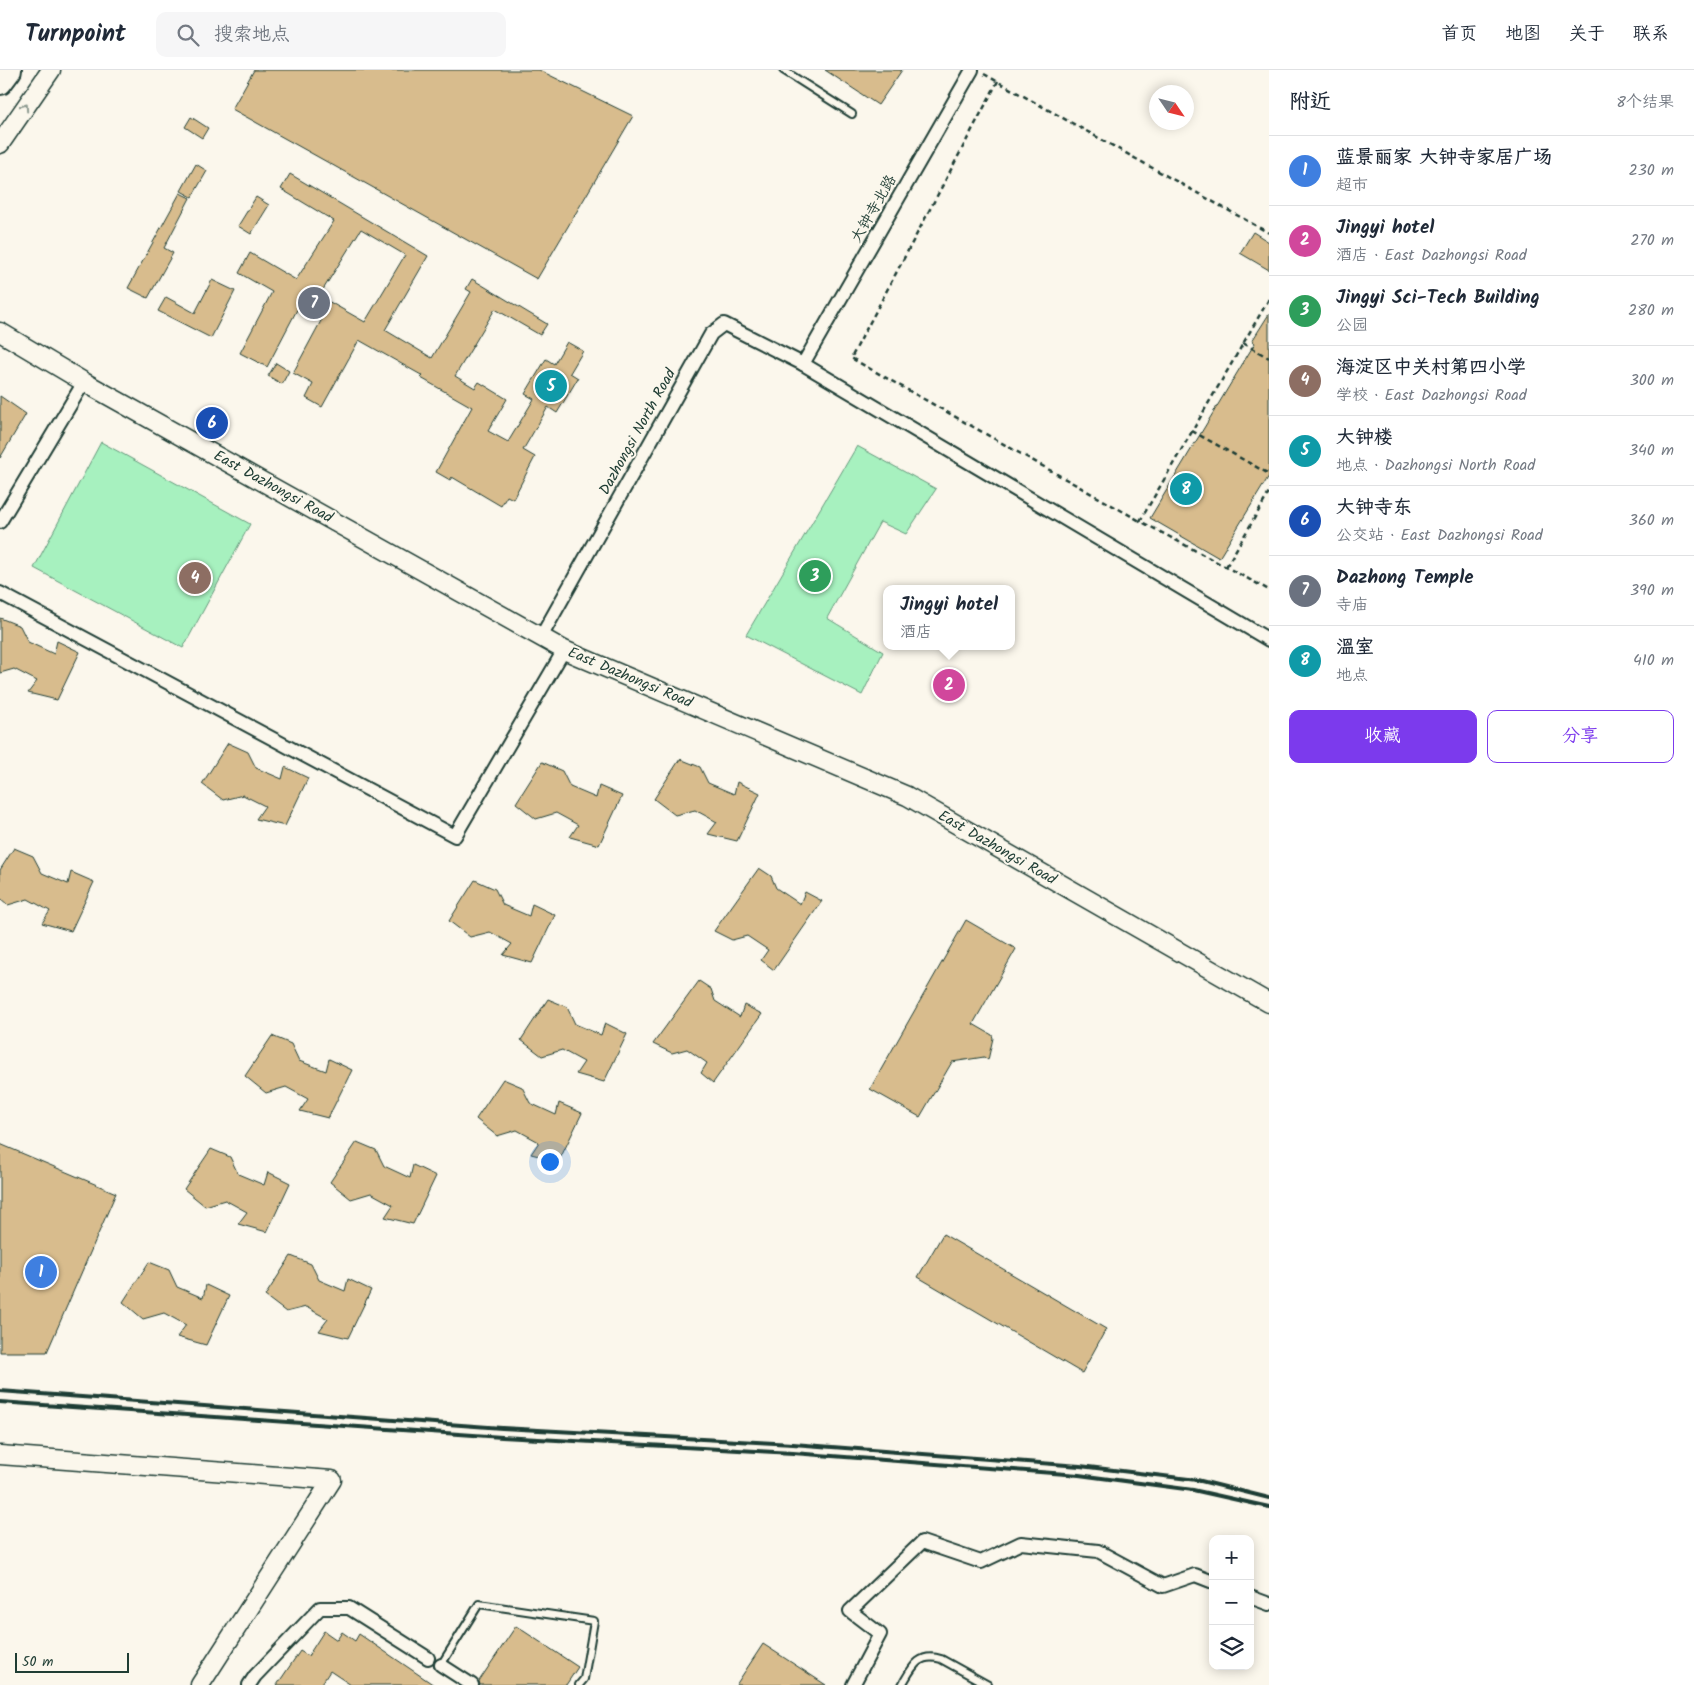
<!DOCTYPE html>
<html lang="zh">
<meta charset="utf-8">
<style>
body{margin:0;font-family:Kalam,"LXGW WenKai TC",sans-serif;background:#f6f6f7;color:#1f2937}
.controls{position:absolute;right:15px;bottom:15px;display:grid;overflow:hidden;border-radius:10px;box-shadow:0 2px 12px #0003}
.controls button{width:45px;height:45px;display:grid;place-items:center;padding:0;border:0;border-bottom:1px solid #e0e1e3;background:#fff;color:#1f2937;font:25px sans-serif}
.compass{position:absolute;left:1149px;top:15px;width:45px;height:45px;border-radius:50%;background:#fff;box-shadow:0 2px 12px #0003;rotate:125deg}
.scale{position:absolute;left:15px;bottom:12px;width:114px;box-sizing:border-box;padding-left:5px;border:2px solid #1f3d34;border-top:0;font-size:14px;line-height:18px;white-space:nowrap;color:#1f3d34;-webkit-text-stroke:4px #fbf7ec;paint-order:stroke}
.you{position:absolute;left:549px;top:1091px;width:18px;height:18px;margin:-12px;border:4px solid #fff;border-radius:50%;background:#1a73e8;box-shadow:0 0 0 8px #1a73e833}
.badge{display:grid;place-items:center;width:32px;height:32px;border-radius:50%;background:#7c3aed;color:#fff;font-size:16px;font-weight:700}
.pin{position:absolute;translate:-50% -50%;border:2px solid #fff;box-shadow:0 1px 5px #0006}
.popup{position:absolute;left:883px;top:515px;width:132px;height:65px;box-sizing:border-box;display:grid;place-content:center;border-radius:10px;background:#fff;filter:drop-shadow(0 1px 4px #0005);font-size:16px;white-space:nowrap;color:#747a83}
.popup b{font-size:19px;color:#1f2937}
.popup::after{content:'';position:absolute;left:50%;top:100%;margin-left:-10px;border:10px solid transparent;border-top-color:#fff}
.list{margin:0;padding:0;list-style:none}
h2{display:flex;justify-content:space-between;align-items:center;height:65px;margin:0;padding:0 20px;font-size:21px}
h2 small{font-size:16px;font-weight:400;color:#747a83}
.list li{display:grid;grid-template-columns:32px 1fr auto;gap:15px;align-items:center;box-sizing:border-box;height:70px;padding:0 20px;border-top:1px solid #e0e1e3}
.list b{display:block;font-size:19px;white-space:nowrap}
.list p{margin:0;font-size:16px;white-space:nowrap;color:#747a83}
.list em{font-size:16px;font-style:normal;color:#747a83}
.actions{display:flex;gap:10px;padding:15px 20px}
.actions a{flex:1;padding:11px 0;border:1px solid #7c3aed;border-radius:10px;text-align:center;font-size:18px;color:#7c3aed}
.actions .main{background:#7c3aed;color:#fff}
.icon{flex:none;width:28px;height:28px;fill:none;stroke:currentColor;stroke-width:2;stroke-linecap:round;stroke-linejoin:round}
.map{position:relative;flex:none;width:1269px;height:1615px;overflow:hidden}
header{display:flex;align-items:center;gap:30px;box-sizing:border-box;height:70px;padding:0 25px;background:#fff;border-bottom:1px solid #e0e1e3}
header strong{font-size:24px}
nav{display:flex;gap:28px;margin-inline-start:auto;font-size:18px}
.search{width:350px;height:45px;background:#f6f6f7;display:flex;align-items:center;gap:12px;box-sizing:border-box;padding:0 18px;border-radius:10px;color:#747a83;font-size:19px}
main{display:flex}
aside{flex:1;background:#fff}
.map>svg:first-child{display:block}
.green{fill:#a7f1bf;stroke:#63977a}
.building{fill:#d8bc8d;stroke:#1f3d34;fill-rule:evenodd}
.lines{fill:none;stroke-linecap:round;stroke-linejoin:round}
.lane-casing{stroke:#1f3d34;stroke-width:10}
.street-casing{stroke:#1f3d34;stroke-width:16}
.secondary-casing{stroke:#1f3d34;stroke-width:21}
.highway-casing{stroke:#1f3d34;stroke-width:28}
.path{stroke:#1f3d34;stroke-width:2.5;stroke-dasharray:5 4;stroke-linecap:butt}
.lane{stroke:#fbf7ec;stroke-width:6}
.street{stroke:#fbf7ec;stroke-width:12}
.secondary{stroke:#fbf7ec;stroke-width:18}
.highway{stroke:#fbf7ec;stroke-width:24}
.rail{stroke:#1f3d34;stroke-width:4}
.oneway{stroke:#8d9a90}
.labels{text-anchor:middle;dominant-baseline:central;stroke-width:4;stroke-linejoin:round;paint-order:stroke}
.street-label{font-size:15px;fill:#1f3d34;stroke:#fbf7ec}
</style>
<header>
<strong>Turnpoint</strong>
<div class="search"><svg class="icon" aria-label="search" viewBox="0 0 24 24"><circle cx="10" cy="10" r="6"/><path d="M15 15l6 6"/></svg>搜索地点</div>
<nav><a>首页</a><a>地图</a><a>关于</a><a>联系</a></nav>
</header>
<main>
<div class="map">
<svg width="1269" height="1615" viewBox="0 0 1269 1615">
<rect width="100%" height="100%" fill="#fbf7ec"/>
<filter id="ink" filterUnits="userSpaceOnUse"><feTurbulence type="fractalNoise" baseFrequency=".02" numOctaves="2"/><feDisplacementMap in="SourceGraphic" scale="10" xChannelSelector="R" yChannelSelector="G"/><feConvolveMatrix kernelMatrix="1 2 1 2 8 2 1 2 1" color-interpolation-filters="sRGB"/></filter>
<g filter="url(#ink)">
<g class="green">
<polygon points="101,372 250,454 183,578 34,498"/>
<polygon points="857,376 936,419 906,464 880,452 827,548 883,582 862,625 746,565"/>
</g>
<g class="building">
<polygon points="254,0 539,0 633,46 537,209 232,39"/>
<polygon points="825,0 902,0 878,35"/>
<polygon points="191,47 208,58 202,68 185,57"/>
<polygon points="196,94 207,101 192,127 181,121"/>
<path d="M 290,104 L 428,186 L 385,260 L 432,288 L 471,222 L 466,219 L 472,209 L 547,254 L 540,265 L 495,239 L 455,306 L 475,318 L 479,312 L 507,329 L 488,361 L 508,372 L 534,329 L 525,324 L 546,289 L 554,294 L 567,272 L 583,281 L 570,303 L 578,308 L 557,343 L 548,337 L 523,380 L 535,387 L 513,429 L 507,426 L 501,436 L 452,407 L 450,410 L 436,402 L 472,337 L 421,308 L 423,306 L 359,270 L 322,337 L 306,328 L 313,314 L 293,303 L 322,249 L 299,236 L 267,297 L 240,283 L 272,222 L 239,203 L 250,183 L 296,210 L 334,151 L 281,119 ZM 361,159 L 405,185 L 365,252 L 319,226 Z"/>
<polygon points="180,123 190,128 164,178 173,183 148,228 128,218"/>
<polygon points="256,127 269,135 251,164 238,156"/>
<polygon points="1253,162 1269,172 1269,200 1240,183"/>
<polygon points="212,210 235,221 211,268 158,241 166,227 195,243"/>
<polygon points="1269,244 1269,406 1219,488 1150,448 1255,273 1252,271"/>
<polygon points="276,293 289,301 282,314 268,306"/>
<polygon points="0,326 26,344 0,388"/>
<polygon points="0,548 20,556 28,572 54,584 57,571 80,582 57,630 28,623 37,611 14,599 0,603"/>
<polygon points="228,673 248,682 256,698 282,709 285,697 308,708 285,756 256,749 265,736 243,725 223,730 202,714"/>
<polygon points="680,689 700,697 708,713 734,724 737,712 760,723 737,771 708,764 717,752 695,740 675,745 654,729"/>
<polygon points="542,692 562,701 570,717 596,728 599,716 622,726 599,775 570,767 578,755 556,743 536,749 516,733"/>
<polygon points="14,778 33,786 42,803 68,814 71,802 94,812 71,861 42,853 50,841 28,829 8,835 0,828 0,800"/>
<polygon points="759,798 771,806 776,818 800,834 805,822 822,831 774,900 761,890 768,880 747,866 732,870 714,861"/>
<polygon points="475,810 495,819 503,835 529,846 532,834 555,845 532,893 503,885 512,874 490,862 470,867 449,851"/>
<polygon points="966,850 1016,879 973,954 992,965 993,968 988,990 984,987 952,992 920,1047 870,1019"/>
<polygon points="699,911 711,919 715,931 740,947 744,935 762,944 713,1013 701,1003 707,993 687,979 672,983 653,974"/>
<polygon points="548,929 567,937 575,954 601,965 605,953 627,964 604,1012 576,1004 584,992 562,980 542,986 521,970"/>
<polygon points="272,966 291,974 299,991 326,1001 329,989 352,1000 328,1048 300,1041 308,1029 286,1017 266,1023 245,1006"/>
<polygon points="503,1009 522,1017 530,1033 556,1045 559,1033 582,1043 559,1091 531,1084 539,1072 517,1060 497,1066 476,1049"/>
<polygon points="357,1072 376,1080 384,1096 410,1108 413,1095 436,1106 413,1154 385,1147 393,1135 371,1123 351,1129 330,1112"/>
<polygon points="0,1074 116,1123 47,1282 0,1282"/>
<polygon points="211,1079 230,1087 238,1104 264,1115 268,1102 290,1113 267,1162 238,1154 247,1142 225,1130 205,1136 184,1119"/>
<polygon points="943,1164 1106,1259 1082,1303 918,1207"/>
<polygon points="291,1186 311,1194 319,1210 345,1221 348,1209 371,1220 348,1268 319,1261 328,1249 306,1237 286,1242 265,1226"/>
<polygon points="149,1192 169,1200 177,1217 203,1228 206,1215 229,1226 206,1275 177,1267 186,1255 164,1243 143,1249 123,1232"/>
<polygon points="516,1556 578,1597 566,1615 480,1615 479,1611"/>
<polygon points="324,1561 337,1570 342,1562 355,1571 359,1564 434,1615 351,1615 330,1601 321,1615 277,1615 300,1581 308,1586"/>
<polygon points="763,1574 826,1615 736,1615"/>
</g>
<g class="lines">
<g class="lane-casing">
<g id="lane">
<polyline points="783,0 852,44"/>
<polyline points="441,1595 479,1534 594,1551 584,1609 579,1615"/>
<path d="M 902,1615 C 912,1598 918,1582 941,1589 L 988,1615"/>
</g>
</g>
<g class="street-casing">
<g id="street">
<polyline points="803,294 972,0"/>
<polyline points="0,452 84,312"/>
<polyline points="0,523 455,766 564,580"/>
<polyline points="541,567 711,264 724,254 803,294 1269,570"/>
<polyline points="1250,1527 1269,1534"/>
<polyline points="441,1595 472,1615"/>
<polyline points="249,1615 255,1606 320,1538 349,1538 428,1588"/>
<polyline points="853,1615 880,1564 850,1541 922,1472 981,1492 1021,1473 1098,1481 1163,1516 1195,1505 1213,1512"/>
</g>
</g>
<g class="secondary-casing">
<g id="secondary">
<polyline points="0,74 51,0"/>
<polyline points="0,262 84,312 564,580 907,726 1269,933"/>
<polyline points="0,1385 332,1410 200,1615"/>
</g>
</g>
<g class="highway-casing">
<polyline id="highway" points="0,12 9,0"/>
</g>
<g class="path">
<polyline points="984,4 1269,163"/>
<polyline points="998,11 851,288 1140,451"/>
<polyline points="1269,229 1140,451 1269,520"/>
<polyline points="1243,273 1269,288"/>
<polyline points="1192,361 1269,404"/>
<polyline points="1226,497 1269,423"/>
</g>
<use href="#lane" class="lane"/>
<use href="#street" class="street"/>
<use href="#secondary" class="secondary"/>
<use href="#highway" class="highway"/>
<g class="rail">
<polyline points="0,1321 502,1358 793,1374 1080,1396 1197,1410 1269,1428"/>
<polyline points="0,1332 502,1367 793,1383 1079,1405 1193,1420 1269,1437"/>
</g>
</g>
<defs><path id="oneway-chevron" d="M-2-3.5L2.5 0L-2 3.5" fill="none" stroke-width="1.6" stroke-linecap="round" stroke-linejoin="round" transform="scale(1.25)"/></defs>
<use class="oneway" href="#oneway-chevron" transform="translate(25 37) rotate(-55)"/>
</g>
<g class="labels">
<g class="street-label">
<text transform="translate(874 139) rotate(-60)">大钟寺北路</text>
<text transform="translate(638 362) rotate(-61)">Dazhongsi North Road</text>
<text transform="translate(273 417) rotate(29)">East Dazhongsi Road</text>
<text transform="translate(630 608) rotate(23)">East Dazhongsi Road</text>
<text transform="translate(997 778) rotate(30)">East Dazhongsi Road</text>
</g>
</g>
</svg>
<div class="controls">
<button>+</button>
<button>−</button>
<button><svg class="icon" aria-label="layers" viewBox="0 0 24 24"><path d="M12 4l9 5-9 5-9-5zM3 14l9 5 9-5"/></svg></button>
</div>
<svg class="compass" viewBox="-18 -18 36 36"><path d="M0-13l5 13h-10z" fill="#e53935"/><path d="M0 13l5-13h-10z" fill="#747a83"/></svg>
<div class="scale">50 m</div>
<div class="you"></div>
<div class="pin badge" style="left:41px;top:1202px;background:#3f7fe0">1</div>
<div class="pin badge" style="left:949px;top:615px;background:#d1479c">2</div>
<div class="popup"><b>Jingyi hotel</b>酒店</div>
<div class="pin badge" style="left:815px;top:506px;background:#2e9e5b">3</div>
<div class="pin badge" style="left:195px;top:508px;background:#8d6e63">4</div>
<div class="pin badge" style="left:551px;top:316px;background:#0f9aa8">5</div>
<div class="pin badge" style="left:212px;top:353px;background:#1a4fb4">6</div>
<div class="pin badge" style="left:314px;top:233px;background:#6b7280">7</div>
<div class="pin badge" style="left:1186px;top:419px;background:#0f9aa8">8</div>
</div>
<aside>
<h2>附近<small>8个结果</small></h2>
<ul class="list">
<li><span class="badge" style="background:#3f7fe0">1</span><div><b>蓝景丽家 大钟寺家居广场</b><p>超市</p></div><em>230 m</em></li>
<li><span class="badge" style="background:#d1479c">2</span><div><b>Jingyi hotel</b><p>酒店 · East Dazhongsi Road</p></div><em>270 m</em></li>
<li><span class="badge" style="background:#2e9e5b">3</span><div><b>Jingyi Sci-Tech Building</b><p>公园</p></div><em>280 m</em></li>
<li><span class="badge" style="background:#8d6e63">4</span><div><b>海淀区中关村第四小学</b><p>学校 · East Dazhongsi Road</p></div><em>300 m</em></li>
<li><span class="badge" style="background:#0f9aa8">5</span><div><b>大钟楼</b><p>地点 · Dazhongsi North Road</p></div><em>340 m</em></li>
<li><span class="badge" style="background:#1a4fb4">6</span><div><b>大钟寺东</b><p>公交站 · East Dazhongsi Road</p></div><em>360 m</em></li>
<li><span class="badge" style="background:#6b7280">7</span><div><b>Dazhong Temple</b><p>寺庙</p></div><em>390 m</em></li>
<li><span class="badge" style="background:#0f9aa8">8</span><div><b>温室</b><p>地点</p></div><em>410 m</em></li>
</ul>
<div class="actions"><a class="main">收藏</a><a>分享</a></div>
</aside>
</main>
